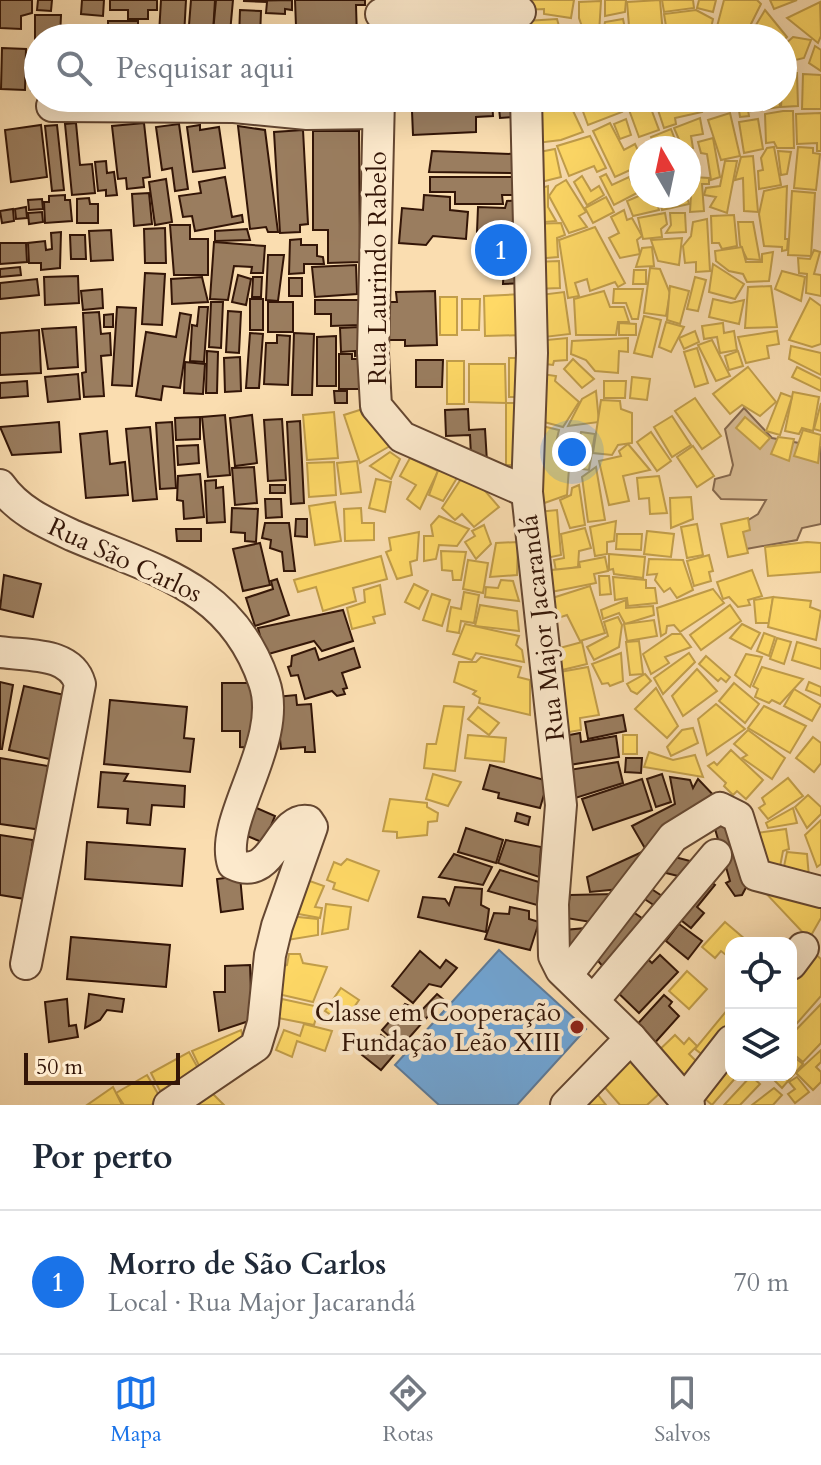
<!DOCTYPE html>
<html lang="pt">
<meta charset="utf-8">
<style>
body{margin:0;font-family:Cardo,serif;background:#f6f6f7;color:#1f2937}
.controls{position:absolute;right:24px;bottom:24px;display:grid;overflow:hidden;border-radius:16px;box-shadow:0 8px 32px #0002}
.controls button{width:72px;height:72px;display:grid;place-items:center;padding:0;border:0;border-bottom:2px solid #e0e1e3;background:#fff;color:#1f2937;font:40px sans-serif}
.compass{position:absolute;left:629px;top:136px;width:72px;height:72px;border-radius:50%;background:#fff;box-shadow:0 8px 32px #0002;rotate:351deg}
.scale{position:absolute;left:24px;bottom:20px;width:156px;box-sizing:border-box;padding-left:8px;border:4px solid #331507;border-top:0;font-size:22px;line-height:28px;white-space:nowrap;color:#331507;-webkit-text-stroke:6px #fce9cc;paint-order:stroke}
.you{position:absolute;left:572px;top:452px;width:28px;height:28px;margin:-20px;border:6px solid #fff;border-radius:50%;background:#1a73e8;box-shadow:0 0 0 12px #1a73e833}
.badge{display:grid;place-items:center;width:52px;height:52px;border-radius:50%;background:#1a73e8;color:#fff;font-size:26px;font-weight:700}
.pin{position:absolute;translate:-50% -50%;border:4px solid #fff;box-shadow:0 2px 8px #0006}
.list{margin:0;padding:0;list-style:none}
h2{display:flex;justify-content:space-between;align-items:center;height:104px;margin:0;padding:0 32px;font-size:34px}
h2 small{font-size:26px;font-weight:400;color:#747a83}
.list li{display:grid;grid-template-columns:52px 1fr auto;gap:24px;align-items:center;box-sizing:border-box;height:144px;padding:0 32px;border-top:2px solid #e0e1e3}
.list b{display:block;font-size:30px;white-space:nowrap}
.list p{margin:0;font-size:26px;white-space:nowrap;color:#747a83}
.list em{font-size:26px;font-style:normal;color:#747a83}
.icon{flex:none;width:44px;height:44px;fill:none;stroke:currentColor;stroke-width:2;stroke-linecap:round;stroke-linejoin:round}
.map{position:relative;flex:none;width:821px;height:1105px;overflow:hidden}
.search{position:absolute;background:#fff;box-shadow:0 8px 32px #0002;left:24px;right:24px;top:24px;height:88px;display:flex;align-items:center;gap:20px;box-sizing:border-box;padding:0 28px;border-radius:44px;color:#747a83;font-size:30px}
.sheet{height:248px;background:#fff}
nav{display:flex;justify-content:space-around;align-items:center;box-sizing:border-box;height:112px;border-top:2px solid #e0e1e3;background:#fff;font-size:22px;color:#747a83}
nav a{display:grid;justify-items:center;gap:4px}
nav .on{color:#1a73e8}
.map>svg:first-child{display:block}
.green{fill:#d8bb93;stroke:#86684d;stroke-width:2}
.homes{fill:#ffd966;stroke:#c29e4a;stroke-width:2}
.schools{fill:#6fa8dc;stroke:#5d7c9c;stroke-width:2}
.building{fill:#9a7d5f;stroke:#331507;stroke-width:2}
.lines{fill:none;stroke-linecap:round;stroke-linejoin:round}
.minor-casing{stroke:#654731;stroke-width:34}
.minor{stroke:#fce9cc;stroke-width:30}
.poi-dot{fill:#8f2418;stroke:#fce9cc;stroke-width:3}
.labels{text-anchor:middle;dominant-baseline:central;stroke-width:8;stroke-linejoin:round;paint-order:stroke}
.street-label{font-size:26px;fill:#331507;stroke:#fce9cc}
.poi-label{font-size:26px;fill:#331507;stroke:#fce9cc;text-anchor:end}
</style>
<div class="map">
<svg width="821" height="1105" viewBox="0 0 821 1105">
<rect width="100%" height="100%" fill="#faddb0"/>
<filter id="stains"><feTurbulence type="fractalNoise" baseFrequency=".0025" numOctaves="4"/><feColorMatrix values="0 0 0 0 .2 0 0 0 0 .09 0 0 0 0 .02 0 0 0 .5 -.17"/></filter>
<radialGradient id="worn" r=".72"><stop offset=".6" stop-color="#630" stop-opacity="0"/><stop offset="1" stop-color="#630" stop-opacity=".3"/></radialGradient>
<polygon class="green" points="744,408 772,438 821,447 821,524 802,528 797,540 735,551 737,527 758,514 766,500 721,499 713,490 715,479 730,475 733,465 725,429"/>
<g class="homes">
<polygon points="523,0 574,0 571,18 544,14 544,9 524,10"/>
<polygon points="605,0 626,0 625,12 605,16"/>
<polygon points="660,0 663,34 630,38 627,2"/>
<polygon points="662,0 693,0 694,8 664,12"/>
<polygon points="699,0 716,0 713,12 697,8"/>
<polygon points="724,0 757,0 761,4 746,34 714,38"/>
<polygon points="770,0 797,0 774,9"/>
<polygon points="601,1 599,33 586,38 579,18 579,2"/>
<polygon points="820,2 821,36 818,43 787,18"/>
<polygon points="696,10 713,19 709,38 668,38 664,14"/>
<polygon points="765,10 787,37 783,41 783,38 759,38 753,30"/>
<polygon points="557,19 562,37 528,38 526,21"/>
<polygon points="623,19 627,38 602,38 605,22"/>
<polygon points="793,37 811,40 804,58 783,63 783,46"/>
<polygon points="815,46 821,50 821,71 809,63"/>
<polygon points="783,73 797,73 798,106 781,107"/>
<polygon points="803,74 821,75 821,109 802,109"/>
<polygon points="549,98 567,98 583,132 561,140 537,143 533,101"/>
<polygon points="578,98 617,98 622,112 588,125"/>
<polygon points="647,98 659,130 639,137 625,99"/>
<polygon points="654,98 699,98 702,112 675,118 676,124 664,128"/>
<polygon points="702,98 732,98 734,109 724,110 723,105 704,109"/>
<polygon points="737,98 746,98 749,116 740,117"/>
<polygon points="750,98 779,98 780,107 751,111"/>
<polygon points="783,111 793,111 794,148 777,148 774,142 766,143 765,114"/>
<polygon points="730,113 740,156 721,160 708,120"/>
<polygon points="821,113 821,151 817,151 817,143 797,144 796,114"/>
<polygon points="700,118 703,134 691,136 693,148 673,148 681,144 674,128"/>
<polygon points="626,119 631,135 620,139 614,124"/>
<polygon points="758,119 763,149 744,153 739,122"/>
<polygon points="610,123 624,150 635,144 641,157 641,165 615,177 593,131"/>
<polygon points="671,129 677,145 655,148 651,137"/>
<polygon points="590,136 606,168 597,172 594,166 569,176 557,146"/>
<polygon points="713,138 720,177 711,180 707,154 701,153 698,142"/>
<polygon points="774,147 781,185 759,189 758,171 763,170 761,158 767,148"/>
<polygon points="798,147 813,148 813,153 820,154 816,190 794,188"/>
<polygon points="555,149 561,177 541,182 534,153"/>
<polygon points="778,151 791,152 787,174 781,175"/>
<polygon points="693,156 698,174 691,176 689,182 689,157"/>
<polygon points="753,156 758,212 744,211 743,178 735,180 741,157"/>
<polygon points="725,161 737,161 727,213 710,207 716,197 704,195 706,188 720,186"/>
<polygon points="606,174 612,185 629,177 637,193 614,205 600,177"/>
<polygon points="582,176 591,191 599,186 604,195 587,205 574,182"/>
<polygon points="692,177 709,178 709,184 702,184 704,211 690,212"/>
<polygon points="566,180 586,212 579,216 587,227 569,233 549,196 556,186"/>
<polygon points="548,186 548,207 556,221 534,223 531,191"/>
<polygon points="787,186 785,239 788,239 787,250 782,251 782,247 764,246 759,214 764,191"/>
<polygon points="792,191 815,193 811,256 788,255"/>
<polygon points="641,195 655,196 659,210 633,216 627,201"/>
<polygon points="658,196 687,196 689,204 662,210"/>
<polygon points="606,197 614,212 593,223 585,208"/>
<polygon points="624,210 627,220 632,218 642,236 637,240 640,254 620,258 609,238 619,233 611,217"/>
<polygon points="665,213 667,224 661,229 662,237 643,239 638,218"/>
<polygon points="670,213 685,213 686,232 666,233 671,225"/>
<polygon points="734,215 737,246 722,249 719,243 712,243 711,216"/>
<polygon points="707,219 710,271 696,272 696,262 685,263 683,246 691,236 693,222"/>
<polygon points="738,222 753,222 760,260 747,259 740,245"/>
<polygon points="561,223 565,235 557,238 558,257 535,259 532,224"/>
<polygon points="595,227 625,283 618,287 615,282 590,291 587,279 575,283 579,296 568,298 559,240"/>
<polygon points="682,238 679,265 658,261 651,240"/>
<polygon points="652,247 654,266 636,267 642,248"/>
<polygon points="742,247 746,262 762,262 762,254 773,252 769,281 747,282 743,274 729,271 716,261 715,251"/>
<polygon points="814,250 820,252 814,274 821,275 821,296 806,293 807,274 799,273 798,258 810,259"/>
<polygon points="559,261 560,288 535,289 534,262"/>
<polygon points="713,264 744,284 735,299 709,292"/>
<polygon points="650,268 660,269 670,293 666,316 644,313"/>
<polygon points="634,270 646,270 646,284 633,284"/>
<polygon points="782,271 805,277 801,301 775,289"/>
<polygon points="695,277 706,280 698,311 687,309"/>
<polygon points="670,286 689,291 680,324 667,320"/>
<polygon points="771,286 777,327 745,328 748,287"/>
<polygon points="614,289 643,289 638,319 632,319 626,303 613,303"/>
<polygon points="604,291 610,307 624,307 629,322 618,322 616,335 576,335 574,299"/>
<polygon points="564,292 570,334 536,338 532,296"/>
<polygon points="522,294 523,335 485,336 484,296"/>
<rect x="440" y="297" width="17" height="38"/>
<polygon points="810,298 821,306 821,344 812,347 789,340"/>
<polygon points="462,299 480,299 479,330 462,330"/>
<polygon points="713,299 731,303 744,300 739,324 709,317"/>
<polygon points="644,316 661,320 652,357 634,353"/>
<polygon points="666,322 684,327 671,352 659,347"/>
<polygon points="619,323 636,324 636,335 619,335"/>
<polygon points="723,323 724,333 734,331 737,350 720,353 717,337 704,339 702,326"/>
<polygon points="695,331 699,342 684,349 679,338"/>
<polygon points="777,331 779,344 767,346 769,358 746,363 738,337"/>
<polygon points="567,338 567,360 554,361 553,365 537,363 537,341"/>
<polygon points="628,338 628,352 619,351 618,373 595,371 586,360 571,354 572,341"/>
<polygon points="712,340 730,376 716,381 698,345"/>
<polygon points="791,346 821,353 821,375 789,359"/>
<polygon points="697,348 708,383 695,387 684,352"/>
<polygon points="738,351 743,366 729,370 725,356"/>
<rect x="509" y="358" width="16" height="39"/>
<polygon points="573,359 594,379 582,388 564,369"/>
<rect x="447" y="361" width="17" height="43"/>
<polygon points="469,364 505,364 506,403 469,402"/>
<polygon points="748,367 776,402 760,416 742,405 730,414 713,394"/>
<polygon points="797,367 821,379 821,391 792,377"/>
<polygon points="535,373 556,376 555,381 579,402 563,427 540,421"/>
<polygon points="632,377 650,379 647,400 630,398"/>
<polygon points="604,381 626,381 625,398 604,398"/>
<polygon points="596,391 599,422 568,426 582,399"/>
<polygon points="793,392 819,397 813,431 802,428 799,434 785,431"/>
<polygon points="781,393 792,397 780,435 766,431"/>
<polygon points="695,398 721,436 702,449 675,411"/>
<polygon points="601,400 620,401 621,409 632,413 632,443 618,445 612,455 593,453"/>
<rect x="506" y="403" width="18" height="62"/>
<polygon points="821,403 821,431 814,429"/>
<polygon points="366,408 390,446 360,463 344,415"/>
<polygon points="334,412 338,458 307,460 303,415"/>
<polygon points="672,416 691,445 672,457 654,427"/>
<polygon points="745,417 770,438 760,449 736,428"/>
<polygon points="542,426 559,430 554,451 570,455 567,495 536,506"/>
<polygon points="803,430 821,435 818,463 794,456"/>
<polygon points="581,432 595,434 589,470 574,468"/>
<polygon points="651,432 671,461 657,471 637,442"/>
<polygon points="778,437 794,439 789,461 771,454"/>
<polygon points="628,444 650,470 623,476 629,501 609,505 599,461 621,456 619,451"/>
<polygon points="693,446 714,476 697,487 677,457"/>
<polygon points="390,452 400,459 391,479 370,466"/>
<polygon points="410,458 438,471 420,509 407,499 416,485 400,476"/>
<polygon points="357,461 361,492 341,494 337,463"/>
<polygon points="334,462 336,495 309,497 307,463"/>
<polygon points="596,467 605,520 588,522 582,477"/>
<polygon points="439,468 460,473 443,501 429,495"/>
<polygon points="659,476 667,513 650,514 649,498 639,499 637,478"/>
<polygon points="376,479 391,482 385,512 369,508"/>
<polygon points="461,479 480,485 499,507 474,527 462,514 455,520 442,508"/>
<polygon points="579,485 585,525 570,528 560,500 571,495 572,488"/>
<polygon points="691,497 693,519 671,528 670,498"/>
<polygon points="335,502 341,541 315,545 309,506"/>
<polygon points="361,508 362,523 374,523 374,540 345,541 344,509"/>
<polygon points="557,510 561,555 541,559 538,512"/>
<polygon points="439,516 469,529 457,546 439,545 436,559 424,561 424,536 433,536 431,525"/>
<polygon points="748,518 750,530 743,532 748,553 728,557 721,524"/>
<polygon points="616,521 614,541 607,542 607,554 595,556 590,527"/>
<polygon points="697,524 703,555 687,558 681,527"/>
<polygon points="484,525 491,544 476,559 465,542 475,536 472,531"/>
<polygon points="585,528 591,548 579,551 578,567 556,571 554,560 564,558 561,534"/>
<polygon points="647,531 674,534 671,557 644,554"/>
<polygon points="419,532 417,560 410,562 412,575 397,579 386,552 391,550 389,538"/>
<polygon points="617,534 642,534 641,550 616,549"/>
<polygon points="518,542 517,575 490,577 496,543"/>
<polygon points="807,542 821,543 821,572 768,576 765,547"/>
<polygon points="441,551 466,552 461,580 453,580 452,571 442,570"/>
<polygon points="609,554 645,557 643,578 614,574 613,569 609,570"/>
<polygon points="709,555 713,571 709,572 711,581 694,586 687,561"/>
<polygon points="381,556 387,579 353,588 356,601 323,611 316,587 298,592 294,580"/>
<polygon points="605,557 608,571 594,574 596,583 546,593 542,571 580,567 579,562"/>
<polygon points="649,559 683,560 693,590 677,598 670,588 664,592 655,580 657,574 647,575"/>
<polygon points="468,560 488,563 483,593 463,589"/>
<polygon points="752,570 762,596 748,600 750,605 738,607 729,597 723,599 717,582"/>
<polygon points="599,576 609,576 611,594 600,595"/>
<polygon points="613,577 646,580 646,588 655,588 657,603 628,606 627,598 615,600"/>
<polygon points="501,580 513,581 519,601 485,597 486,587 498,588"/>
<polygon points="414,584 428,591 419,609 405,602"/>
<polygon points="380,585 385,614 373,617 375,623 352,629 347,608 365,602 364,590"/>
<polygon points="590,586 605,633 580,641 567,615 552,620 546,600"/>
<polygon points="713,589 724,603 680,632 674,625 667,626 666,633 661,636 657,608"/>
<polygon points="464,592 479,595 474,623 461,621 459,633 447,631 451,607 461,609"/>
<polygon points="432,594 450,600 442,626 423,620"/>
<polygon points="773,597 769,623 756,623 754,600"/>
<polygon points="773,597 811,601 810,607 821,611 816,640 768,627"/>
<polygon points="626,600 626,608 653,606 654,615 625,624 619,613 603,619 601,610"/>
<polygon points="480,605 517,611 519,631 475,626"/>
<polygon points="730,605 741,621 701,650 690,635"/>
<polygon points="618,617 622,625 619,647 594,660 587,647 608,636 604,622"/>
<polygon points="654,620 657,636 627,641 624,624"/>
<polygon points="465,624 519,636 516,645 522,650 524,662 476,653 472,660 453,654"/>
<polygon points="742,624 760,633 751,649 730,638"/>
<polygon points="764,633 775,637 769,656 757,651"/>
<polygon points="672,634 681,634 691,647 665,657 669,663 651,674 643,654"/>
<polygon points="777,638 791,642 784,664 770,659"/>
<polygon points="639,641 643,674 630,675 626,642"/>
<polygon points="582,642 587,664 562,670 556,649"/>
<polygon points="797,642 821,649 821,669 792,660"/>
<polygon points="621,653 623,681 610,686 608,683 602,684 592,664"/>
<polygon points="689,653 695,662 663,694 654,678"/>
<polygon points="746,654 762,657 750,687 735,675"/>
<polygon points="706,656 730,677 726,682 721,678 718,681 699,664"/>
<polygon points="481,657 521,667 518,677 530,680 530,715 479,703 480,698 473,694 476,691 454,682 459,662 476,662"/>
<polygon points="588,667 599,715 580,718 581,730 563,733 554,673"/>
<polygon points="762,667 803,679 780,704 772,700 769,703 755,697 758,689 753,686"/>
<polygon points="697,669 717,691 683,716 672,696"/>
<polygon points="645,674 651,681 637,694 631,691 627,684"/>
<polygon points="809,682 821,687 821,696 806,690"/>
<polygon points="734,683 759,704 745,723 719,701"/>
<polygon points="656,688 678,726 667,738 635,709"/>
<polygon points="794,689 821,705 812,721 784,706"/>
<polygon points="716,704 745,729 707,755 698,719"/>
<polygon points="444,706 464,707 455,771 424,768 427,744 436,744"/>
<polygon points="764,706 806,726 790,753 748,728"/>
<polygon points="478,707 499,723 489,735 468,719"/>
<polygon points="693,728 698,743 671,756 667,747 682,730"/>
<polygon points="748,730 785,758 772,779 742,758 747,755 734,744"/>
<polygon points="468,735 506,738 504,762 465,758"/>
<rect x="623" y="735" width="14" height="19"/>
<polygon points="813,737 821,743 821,763 814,772 796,758"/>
<polygon points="731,750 763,780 746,799 737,791 733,795 724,786 726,783 708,766 714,762 717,765"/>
<polygon points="649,752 673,760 695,755 703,777 644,767"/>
<polygon points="433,774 461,782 448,806 426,799"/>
<polygon points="788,778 803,796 768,819 759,808 765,804 762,798"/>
<polygon points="808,795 821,807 821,814 807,828 795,807"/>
<polygon points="390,799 427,803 427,807 438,813 437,821 428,822 427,835 397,838 397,832 383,831"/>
<polygon points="793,808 797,823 768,828 766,823"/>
<polygon points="821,820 821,864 817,867 805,835"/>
<polygon points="786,829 789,849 783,851 779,872 750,852 750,834"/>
<polygon points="787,852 807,854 810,889 781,881"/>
<polygon points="347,859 379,871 368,901 333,889 335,883 327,880 334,862 341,865"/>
<polygon points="304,879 324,886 315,907 322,908 320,918 288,912"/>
<polygon points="760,887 821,903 821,918 809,939"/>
<polygon points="326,904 351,907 348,929 322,934"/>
<polygon points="288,916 318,919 318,935 281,941"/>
<polygon points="725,922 746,940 731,943 730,958 721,951 715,958 702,947"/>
<polygon points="813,952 821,959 821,996 791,1030 791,978"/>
<polygon points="289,954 300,954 303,963 327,967 313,1002 278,994 279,968 287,965"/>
<polygon points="687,971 707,989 689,1009 669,991"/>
<polygon points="341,988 359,1000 343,1023 325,1011"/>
<polygon points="282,999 319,1007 314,1025 278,1018"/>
<polygon points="821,1004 821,1043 803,1062 791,1052 791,1035"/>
<polygon points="728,1009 731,1028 707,1058 695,1049"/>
<polygon points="304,1024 332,1031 325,1051 297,1041 292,1057 276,1050 284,1030 300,1036"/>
<polygon points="241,1030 247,1052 201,1070 192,1051"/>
<polygon points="675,1035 684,1044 689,1038 697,1046 689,1054 698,1063 680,1080 655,1054"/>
<polygon points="731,1048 731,1075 738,1075 712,1105 695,1090"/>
<polygon points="821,1050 821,1062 816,1067 821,1072 821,1082 813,1090 796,1073"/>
<polygon points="189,1052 199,1070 160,1091 151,1073"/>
<polygon points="794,1057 803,1064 782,1088 774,1080 778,1075 791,1075"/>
<polygon points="629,1058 660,1093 647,1105 620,1105 601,1083"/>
<polygon points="147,1075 161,1099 151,1105 124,1105 116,1093"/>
<polygon points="751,1076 760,1084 740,1105 724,1105"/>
<polygon points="797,1077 809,1092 795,1103 788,1094 795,1089 789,1082"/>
<polygon points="113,1087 122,1105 87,1105"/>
<polygon points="207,1088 224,1105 193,1105"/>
<polygon points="774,1088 782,1095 773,1105 752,1105"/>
<polygon points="595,1091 606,1105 580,1105"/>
</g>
<polygon class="schools" points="499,950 586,1029 517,1105 439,1105 395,1065"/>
<g class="building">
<polygon points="0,0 32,0 32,13 21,16 21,29 0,28"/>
<polygon points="38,0 52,0 51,11 37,10"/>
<polygon points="82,0 104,0 103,16 81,14"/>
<polygon points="110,0 157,0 157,10 148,10 148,19 128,19 128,10 110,10"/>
<polygon points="161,0 186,0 184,36 159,34"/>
<polygon points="191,0 215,0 213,33 202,33 203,38 188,38"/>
<polygon points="216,0 233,0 230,33 213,32"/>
<polygon points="292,0 292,10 285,9 285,14 266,13 267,2 243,1"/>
<polygon points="295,0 365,0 365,5 356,5 357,38 301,36 300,26 296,26"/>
<polygon points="240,10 261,11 260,38 239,38"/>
<polygon points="35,15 61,15 60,38 35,41"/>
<polygon points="108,21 138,21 138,27 154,27 154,38 108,38"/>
<polygon points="88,28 105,28 105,38 84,38"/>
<polygon points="269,33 293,34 293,38 269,38"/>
<rect x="390" y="34" width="48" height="4"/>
<polygon points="37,44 38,44 38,89 31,90 30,53 37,53"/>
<polygon points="2,48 26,49 25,90 1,89"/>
<polygon points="469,98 492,98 493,116 476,117 476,132 413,135 412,111 467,109"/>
<polygon points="498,98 511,98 513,117 500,118"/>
<polygon points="76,123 80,165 92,164 95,193 72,195 65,124"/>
<polygon points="144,123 150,177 143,178 144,187 127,189 126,178 118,179 112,126"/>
<polygon points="179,124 188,189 175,191 172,168 162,170 156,127"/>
<polygon points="41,125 47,177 11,182 5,130"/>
<polygon points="57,125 64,190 52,191 45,126"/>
<polygon points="200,125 200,130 219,127 225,168 193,172 187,127"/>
<polygon points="238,126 265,130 278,232 268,232 266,227 250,229"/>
<polygon points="303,130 308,224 300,225 300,232 280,233 274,132"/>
<polygon points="313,131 359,131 360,262 328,263 328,230 313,230"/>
<polygon points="432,151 513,154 514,173 429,172"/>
<polygon points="106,161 107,173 114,172 117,195 106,196 106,190 98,191 95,162"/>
<polygon points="225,177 232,217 242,215 243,222 195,231 192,216 183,217 179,196 201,193 199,182"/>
<polygon points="430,177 519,177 519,195 502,195 503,204 455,204 455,192 430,192"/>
<polygon points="166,179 172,222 155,225 149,182"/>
<polygon points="149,193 152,224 134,226 132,194"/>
<polygon points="65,195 65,200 70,200 72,221 45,223 44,202 49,202 49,196"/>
<polygon points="424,195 450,197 450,210 468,212 466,239 433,236 426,245 399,243 402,208 423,210"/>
<polygon points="89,198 90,204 98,204 98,223 77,223 77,199"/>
<polygon points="42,199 43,209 29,210 28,200"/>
<polygon points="521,200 522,221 513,221 508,234 477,232 478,207 505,208 507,201"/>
<polygon points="26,207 27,218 16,219 15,209"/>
<polygon points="13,209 14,221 2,223 0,211"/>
<polygon points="42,212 43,222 29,224 28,213"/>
<polygon points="170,225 190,225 190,239 208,239 208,275 174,275"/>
<polygon points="165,228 166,263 145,263 144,229"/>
<polygon points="247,229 250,240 215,241 215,231"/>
<polygon points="111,230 113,260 91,261 89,231"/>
<polygon points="61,232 60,268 41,270 41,263 29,263 28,243 45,241 46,250 52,249 51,233"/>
<polygon points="70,235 85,235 86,259 71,259"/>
<polygon points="522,236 525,283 503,284 505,244 510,244 509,237"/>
<polygon points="301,239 301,245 317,245 317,256 323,257 324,264 304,264 304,273 289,274 290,240"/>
<polygon points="214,242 265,246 263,273 251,273 252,267 234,266 228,300 210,299"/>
<polygon points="0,243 26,243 27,262 0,264"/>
<polygon points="268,255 284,255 278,301 266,300"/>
<polygon points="356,265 357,294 315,297 312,267"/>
<polygon points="20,267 21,275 0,277 0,269"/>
<polygon points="145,273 165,274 162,325 142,324"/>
<polygon points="238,275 251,279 246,305 232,302"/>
<polygon points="78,276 79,303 45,305 44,277"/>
<polygon points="202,277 208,302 172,304 171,279"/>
<polygon points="253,277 262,277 261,297 252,297"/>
<rect x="289" y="278" width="13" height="18"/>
<polygon points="37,279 39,295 0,299 0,283"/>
<polygon points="102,289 103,308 83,310 81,291"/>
<polygon points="435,291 437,345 405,346 405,340 389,340 388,302 397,302 396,292"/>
<rect x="250" y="299" width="13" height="31"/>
<polygon points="315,300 360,300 360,325 331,326 331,314 315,314"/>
<polygon points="211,302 223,302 221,348 209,347"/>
<rect x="268" y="302" width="25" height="30"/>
<polygon points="117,307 136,308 132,386 112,385"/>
<polygon points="199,307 208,307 204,362 190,361 192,325 197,326"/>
<polygon points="228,311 241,312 239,353 226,352"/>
<polygon points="99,312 101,334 110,333 111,355 101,356 104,396 84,397 82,373 86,372 83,313"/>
<polygon points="180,313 191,315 180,388 163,386 161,400 136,396 146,332 176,337"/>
<polygon points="113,314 113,327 104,327 104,315"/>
<polygon points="76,327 78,367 48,369 42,329"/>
<polygon points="359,327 361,355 355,356 355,351 341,352 340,328"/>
<polygon points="39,330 41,373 0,375 0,333"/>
<polygon points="250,333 263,334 259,388 246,388"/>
<polygon points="294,333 314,334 312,395 292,395"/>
<polygon points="277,335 290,336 288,385 264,384 266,343 277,343"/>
<polygon points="336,336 336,386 317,386 317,337"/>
<polygon points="207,351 218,352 217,393 206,393"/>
<polygon points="339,354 352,354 352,359 360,359 361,389 339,389"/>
<polygon points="240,357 241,391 225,392 224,358"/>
<polygon points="416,360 443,360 442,387 416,387"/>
<polygon points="185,362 205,364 203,394 184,393"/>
<polygon points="78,374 80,399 48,402 45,377"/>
<polygon points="27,381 28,396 0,398 0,383"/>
<polygon points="334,391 347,391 347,403 335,403"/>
<polygon points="468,409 469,430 485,429 487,462 471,456 470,435 446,436 445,410"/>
<polygon points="225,415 230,475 208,477 202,417"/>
<polygon points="252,415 257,463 235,466 230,418"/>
<polygon points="200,417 200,439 176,440 175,418"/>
<polygon points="282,419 286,480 268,481 264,420"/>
<polygon points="300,421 304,503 291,504 287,422"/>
<polygon points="59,422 61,452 12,455 0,427"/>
<polygon points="172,422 176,488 160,489 156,423"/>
<polygon points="150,427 157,499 133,501 126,429"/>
<polygon points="107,431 110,464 125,462 128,495 86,498 80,434"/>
<polygon points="198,445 199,463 178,465 177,446"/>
<polygon points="254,467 257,503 235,505 232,468"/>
<polygon points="200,474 204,517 184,519 183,501 177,500 178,476"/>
<polygon points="216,480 216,488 223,487 225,522 207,523 205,481"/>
<rect x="270" y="485" width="15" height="8"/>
<polygon points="265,499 281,499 282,517 266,518"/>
<polygon points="232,508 258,509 256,542 245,541 245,533 231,532"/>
<polygon points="296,519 307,519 307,537 295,536"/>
<polygon points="265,523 289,523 295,571 284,571 282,552 270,548 271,540 262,538"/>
<polygon points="176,529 201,529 201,541 177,541"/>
<polygon points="260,543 270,585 243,591 233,549"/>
<polygon points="4,575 41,584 33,617 0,609"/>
<polygon points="277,579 289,615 255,626 246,598 273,589 271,581"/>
<polygon points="343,610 353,641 322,651 314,641 265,655 258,628"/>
<polygon points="315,648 319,660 354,648 360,667 342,673 347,688 343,689 345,694 337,696 332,691 305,699 298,675 291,676 288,667 291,666 292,656"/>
<polygon points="0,682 13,685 2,749 0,749"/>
<polygon points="222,683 254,683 254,748 240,747 240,731 222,731"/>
<polygon points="24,686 69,696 54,760 9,750"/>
<polygon points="296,695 297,705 311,704 315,752 305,752 305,747 281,749 276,697"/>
<polygon points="110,700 187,707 184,738 194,739 190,772 104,764"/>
<polygon points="623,715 626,731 588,739 585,722"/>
<polygon points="580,733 581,742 616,736 619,757 569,765 564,736"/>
<polygon points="0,758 48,766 42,830 0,824"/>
<polygon points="626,758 642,758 641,773 625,772"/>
<polygon points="618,762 623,783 569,800 569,770"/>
<polygon points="490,765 548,781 540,808 498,798 499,793 483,789"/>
<polygon points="101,772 128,774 124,781 185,786 184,807 152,805 150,825 127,823 128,809 98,807"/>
<polygon points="662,774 671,802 656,807 647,779"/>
<polygon points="670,777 690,780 693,788 698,779 721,803 646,850 632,826 675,804"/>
<polygon points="642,779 652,810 593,830 582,799"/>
<polygon points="252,806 275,816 264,843 240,833"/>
<polygon points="517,813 530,817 528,825 515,821"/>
<polygon points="729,817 750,880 742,895 735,896 726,883 730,881 713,822"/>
<polygon points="466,828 503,840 496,863 458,852"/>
<polygon points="0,835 33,840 25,899 0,895"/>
<polygon points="506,840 541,847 539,877 498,863"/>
<polygon points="87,842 185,849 182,886 85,879"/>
<polygon points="642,852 650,858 630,888 590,892 587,877"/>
<polygon points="454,854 492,867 483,885 439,877"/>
<polygon points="671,856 690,861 686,878 666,873"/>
<polygon points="500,870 539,882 537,905 488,891"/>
<polygon points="240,876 243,909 221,912 217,879"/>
<polygon points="703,876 715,885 697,907 704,913 691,928 672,913"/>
<polygon points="641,882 662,896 655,906 634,892"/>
<polygon points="455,887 482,889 481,905 489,909 486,932 418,917 423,897 445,899 449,905"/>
<polygon points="614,894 597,923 566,918 570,895"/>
<polygon points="510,907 529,911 529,919 539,922 530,950 485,939 494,913 509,914"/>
<polygon points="626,907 649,923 611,976 592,954"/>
<polygon points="679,924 702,941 688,959 666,941"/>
<polygon points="587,928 573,963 560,954 564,930"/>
<polygon points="71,937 170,945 166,987 67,979"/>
<polygon points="420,951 440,968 446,960 457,968 441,987 429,984 413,1003 392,986"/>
<polygon points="641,953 652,963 660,955 678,972 639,1013 611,986"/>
<polygon points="250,965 252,1020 219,1031 214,992 225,992 225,966"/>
<polygon points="89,994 124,999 122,1012 107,1010 100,1020 85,1028"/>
<polygon points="437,994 443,999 401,1047 382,1030 405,1004 421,1011"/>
<polygon points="664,995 672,1002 669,1006 679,1016 652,1046 633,1029"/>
<polygon points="67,999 69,1026 76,1025 78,1037 49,1042 45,1002"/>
<polygon points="381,1035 399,1049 381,1070 357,1051 366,1041 372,1046"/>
</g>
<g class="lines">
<g class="minor-casing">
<g id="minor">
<polyline points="381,14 520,12"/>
<polyline points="379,98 373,353 376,406 402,437 527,492"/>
<polyline points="526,98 532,353 527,492 561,805 553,904 554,956 561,970 631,1038 689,1105"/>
<polyline points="52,106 234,107 307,114 378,113"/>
<path d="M 0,485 C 18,511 46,523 74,536 C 156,571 232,587 264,682 C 285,741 218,819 233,864 C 274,884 278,816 308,821 L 312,827 L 277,926 L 270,955 L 263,1023 L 256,1046 L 169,1105"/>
<path d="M 0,652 C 29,656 71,652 80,684 L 26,964"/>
<polyline points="791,964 803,948"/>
<polyline points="567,975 673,837 720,808 738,817 756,875 821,892"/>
<polyline points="593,1001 716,855"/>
<polyline points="685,1100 731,1041"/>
<polyline points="566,1105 631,1038"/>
</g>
</g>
<use href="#minor" class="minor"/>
</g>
<circle class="poi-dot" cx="577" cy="1027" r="8"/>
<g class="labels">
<g class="street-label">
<text transform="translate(377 268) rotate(-90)">Rua Laurindo Rabelo</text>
<text transform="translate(125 560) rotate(25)">Rua São Carlos</text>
<text transform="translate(542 628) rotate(-97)">Rua Major Jacarandá</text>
</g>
<g class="poi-label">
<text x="561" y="1012">Classe em Cooperação<tspan x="561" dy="30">Fundação Leão XIII</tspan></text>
</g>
</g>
<rect width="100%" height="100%" filter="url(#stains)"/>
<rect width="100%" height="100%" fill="url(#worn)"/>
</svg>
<div class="controls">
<button><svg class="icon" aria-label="locate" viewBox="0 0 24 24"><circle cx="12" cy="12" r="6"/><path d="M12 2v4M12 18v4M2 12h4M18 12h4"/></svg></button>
<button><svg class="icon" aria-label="layers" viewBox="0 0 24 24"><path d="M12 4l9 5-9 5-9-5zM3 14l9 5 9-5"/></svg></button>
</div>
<svg class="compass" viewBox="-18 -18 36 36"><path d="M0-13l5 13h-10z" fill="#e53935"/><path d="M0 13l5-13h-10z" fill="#747a83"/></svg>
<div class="scale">50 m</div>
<div class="you"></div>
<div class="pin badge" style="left:501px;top:250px">1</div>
<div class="search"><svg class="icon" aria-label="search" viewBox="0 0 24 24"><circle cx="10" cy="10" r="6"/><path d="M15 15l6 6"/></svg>Pesquisar aqui</div>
</div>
<section class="sheet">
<h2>Por perto<small></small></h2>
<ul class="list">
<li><span class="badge">1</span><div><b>Morro de São Carlos</b><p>Local · Rua Major Jacarandá</p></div><em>70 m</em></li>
</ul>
</section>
<nav>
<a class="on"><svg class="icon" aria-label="map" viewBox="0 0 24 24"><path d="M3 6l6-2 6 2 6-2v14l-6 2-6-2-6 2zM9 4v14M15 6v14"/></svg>Mapa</a>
<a><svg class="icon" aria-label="directions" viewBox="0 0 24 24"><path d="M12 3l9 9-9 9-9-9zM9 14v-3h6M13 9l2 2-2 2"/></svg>Rotas</a>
<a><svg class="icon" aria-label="saved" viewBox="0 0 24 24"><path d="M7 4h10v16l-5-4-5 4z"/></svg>Salvos</a>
</nav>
